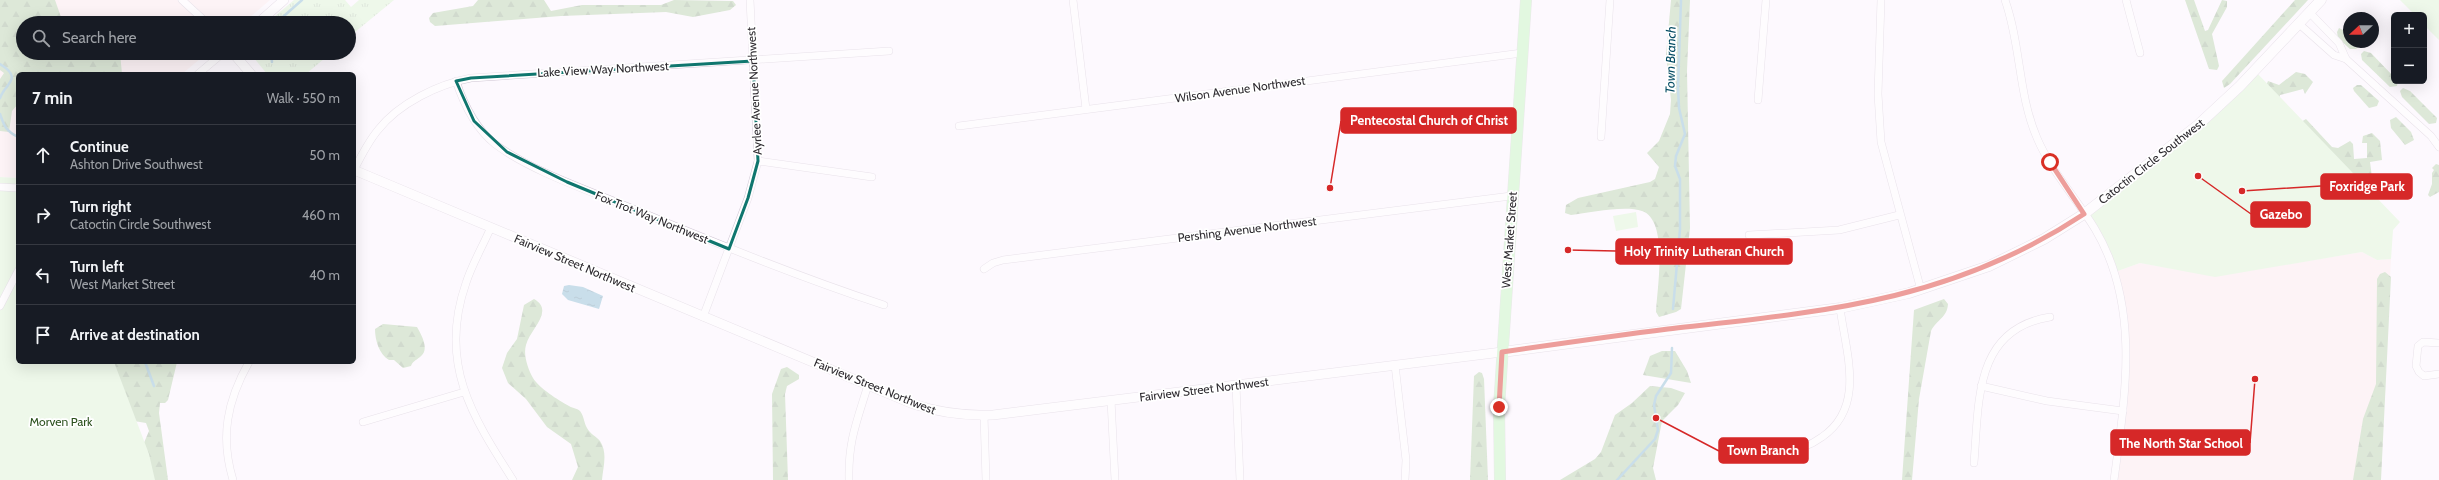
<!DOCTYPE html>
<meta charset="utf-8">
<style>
body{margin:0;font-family:Cabin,sans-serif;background:#242831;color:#f1f3f6}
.controls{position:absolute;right:12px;top:12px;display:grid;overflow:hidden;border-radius:6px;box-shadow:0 4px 16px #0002}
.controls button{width:36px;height:36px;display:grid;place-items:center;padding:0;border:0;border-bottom:1px solid #363941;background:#171b24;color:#f1f3f6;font:20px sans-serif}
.compass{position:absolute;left:2343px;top:12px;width:36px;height:36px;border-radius:50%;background:#171b24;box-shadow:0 4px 16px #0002;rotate:248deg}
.stop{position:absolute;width:12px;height:12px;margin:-9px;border:3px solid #d93025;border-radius:50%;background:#fff}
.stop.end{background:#d93025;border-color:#fff;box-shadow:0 1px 4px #0008}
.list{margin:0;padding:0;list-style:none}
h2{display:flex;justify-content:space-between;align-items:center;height:52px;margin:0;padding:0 16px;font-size:17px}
h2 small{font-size:13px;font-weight:400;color:#9ea1a6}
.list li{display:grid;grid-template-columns:26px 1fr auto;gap:12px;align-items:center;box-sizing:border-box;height:60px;padding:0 16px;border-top:1px solid #363941}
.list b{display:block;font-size:15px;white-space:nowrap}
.list p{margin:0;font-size:13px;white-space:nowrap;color:#9ea1a6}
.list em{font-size:13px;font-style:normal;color:#9ea1a6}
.icon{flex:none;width:22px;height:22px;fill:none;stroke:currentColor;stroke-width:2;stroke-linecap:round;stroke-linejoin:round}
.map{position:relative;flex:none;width:2439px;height:480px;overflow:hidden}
.search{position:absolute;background:#171b24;box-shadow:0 4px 16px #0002;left:16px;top:16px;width:340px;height:44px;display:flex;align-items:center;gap:10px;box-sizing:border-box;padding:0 14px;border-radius:22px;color:#9ea1a6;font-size:15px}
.panel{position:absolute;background:#171b24;box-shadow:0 4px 16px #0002;left:16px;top:72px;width:340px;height:292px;border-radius:6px}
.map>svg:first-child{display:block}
.education{fill:#fceced}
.grass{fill:url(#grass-tufts)}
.forest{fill:url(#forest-firs)}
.park{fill:#dbf5d3}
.water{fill:url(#water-ripples)}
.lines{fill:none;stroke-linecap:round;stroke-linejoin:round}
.stream{stroke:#8abcd3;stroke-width:2.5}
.minor-casing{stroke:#d0c6d4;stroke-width:8}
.tertiary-casing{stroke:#d0c6d4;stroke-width:10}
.secondary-casing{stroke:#d0c6d4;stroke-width:11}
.primary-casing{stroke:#d5d5d6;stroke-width:12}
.minor{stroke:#fff;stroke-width:7}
.tertiary{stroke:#fff;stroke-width:9}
.secondary{stroke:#fff;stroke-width:10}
.primary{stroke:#c1f6bc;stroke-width:11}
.route{stroke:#d93025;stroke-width:5}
.marked{fill:none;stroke:#0f766e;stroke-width:3;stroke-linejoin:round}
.labels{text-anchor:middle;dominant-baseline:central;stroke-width:3.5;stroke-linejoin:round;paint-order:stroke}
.street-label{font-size:12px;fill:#2f2c31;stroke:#fff}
.park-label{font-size:12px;fill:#2c521e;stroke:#fff}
.water-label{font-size:13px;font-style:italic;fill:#064d64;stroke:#fff}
.leader{fill:none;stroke:#d62828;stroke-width:1.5}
.callout-dot{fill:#d62828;stroke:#fff;stroke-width:1.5}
.callout{fill:#d62828;stroke:#d62828;stroke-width:1.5}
.callout-label{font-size:13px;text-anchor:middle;font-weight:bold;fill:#fff}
</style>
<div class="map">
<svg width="2439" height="480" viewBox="0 0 2439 480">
<defs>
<pattern id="grass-tufts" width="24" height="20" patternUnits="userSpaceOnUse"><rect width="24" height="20" fill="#dbf5d3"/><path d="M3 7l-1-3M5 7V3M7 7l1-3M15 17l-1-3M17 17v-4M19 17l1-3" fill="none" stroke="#bcd2b6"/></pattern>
<pattern id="forest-firs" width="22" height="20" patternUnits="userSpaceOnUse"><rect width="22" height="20" fill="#b5d2ab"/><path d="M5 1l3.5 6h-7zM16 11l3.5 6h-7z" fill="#9cb494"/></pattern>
<pattern id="water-ripples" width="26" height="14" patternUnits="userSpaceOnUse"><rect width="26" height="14" fill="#8abcd3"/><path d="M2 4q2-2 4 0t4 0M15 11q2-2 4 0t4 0" fill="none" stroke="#7199ac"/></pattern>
</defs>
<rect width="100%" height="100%" fill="#fdf9fe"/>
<g class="education">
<polygon points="0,0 270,0 243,23 23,23 23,53 207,53 182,74 18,74 18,178 0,177"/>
<polygon points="2362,252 2377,260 2391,259 2380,480 2114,480 2127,358 2115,272 2140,263 2215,276"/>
</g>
<g class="grass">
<polygon points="294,0 345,0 351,7 359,0 394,0 349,37 349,23 267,23"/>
<polygon points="250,53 331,53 306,74 267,74"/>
</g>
<g class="forest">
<polygon points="0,0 55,0 62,20 67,23 23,23 23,53 120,53 122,74 18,74 18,104 12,111 9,132 0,131 0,79 4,73 0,70"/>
<polygon points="478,0 544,0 551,11 582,5 661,5 674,0 733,1 736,5 730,10 693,17 666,12 561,16 435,26 430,22 429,18 433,13 473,6"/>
<path d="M 1671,0 L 1690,0 L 1687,71 L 1690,228 L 1681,309 L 1676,312 L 1659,317 L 1656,312 C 1657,289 1669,220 1642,211 C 1624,205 1590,213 1571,215 L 1565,213 L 1566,205 L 1578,198 L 1650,182 L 1655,179 L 1659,167 L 1647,153 L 1659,141 L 1670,114 L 1671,100 L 1666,55 Z"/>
<polygon points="2185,0 2194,0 2205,31 2208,30 2222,0 2227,1 2227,7 2212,34 2219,66 2217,70 2209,69"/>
<polygon points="2295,0 2308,0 2230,84 2224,88 2222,81"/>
<polygon points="2339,28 2349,33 2349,42 2359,42 2360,45 2356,49 2350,49 2338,38 2337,32"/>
<polygon points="2364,51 2371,53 2394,77 2394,81 2398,81 2397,86 2390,87 2362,60 2361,54"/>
<polygon points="2296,72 2305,74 2313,82 2305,94 2303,89 2280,95 2279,98 2265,88 2268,81 2279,85"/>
<polygon points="2357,85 2361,85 2379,101 2377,106 2369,108 2354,91 2353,88"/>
<polygon points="2403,88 2410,91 2437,118 2436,123 2429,124 2402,97 2400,91"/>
<polygon points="2396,117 2411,132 2414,140 2405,145 2391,128 2390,120"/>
<polygon points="2306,119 2332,147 2338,148 2350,141 2353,144 2354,159 2367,158 2367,143 2362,143 2363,136 2372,133 2380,141 2382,160 2370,162 2372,177 2385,175 2386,180 2377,192 2370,193 2301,122"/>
<polygon points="2436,164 2439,165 2439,192 2430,197 2428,195 2432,184 2432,173 2434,170 2432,168"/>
<polygon points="2385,272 2391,277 2381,480 2353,480 2363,419 2376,384 2377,279 2380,274"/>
<path d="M 534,299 C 555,311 530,329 526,345 C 523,355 528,369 533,378 C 539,388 558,400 569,406 C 572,408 577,408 580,411 C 584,416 584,423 587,428 C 590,434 596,436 600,441 C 608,453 603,467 602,480 L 572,480 L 578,467 L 571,444 L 547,427 L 526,399 L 508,383 L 502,368 L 507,353 L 517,339 L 524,305 Z"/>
<path d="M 1944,299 L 1948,304 C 1947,318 1937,319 1931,331 L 1919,399 L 1912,480 L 1902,480 L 1914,310 Z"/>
<path d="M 383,324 L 417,327 C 422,336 430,350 420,357 C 415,361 413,361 411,366 L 403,368 L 394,360 L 389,360 C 379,354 375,340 375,329 Z"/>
<polygon points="1662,351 1675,351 1687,371 1691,383 1643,375 1650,356"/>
<polygon points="87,362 177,362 168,400 165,403 160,403 159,413 168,480 147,480 143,445 149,431 146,423 134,421"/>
<polygon points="787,367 799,375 799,379 787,386 785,394 788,480 773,480 772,394 781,369"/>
<polygon points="1479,372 1482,373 1484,379 1488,480 1470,480 1474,376"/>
<polygon points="1650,386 1671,388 1685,393 1678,405 1662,421 1653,468 1656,480 1560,480 1595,459 1601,452 1615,415 1632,403"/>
</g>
<g class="park">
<polygon points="2400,0 2439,0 2439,40 2424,25 2424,15 2415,15"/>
<polygon points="2255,71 2400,222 2393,230 2391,259 2377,260 2362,252 2215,277 2140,263 2115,272 2084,214"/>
<polygon points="0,177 18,178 18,362 114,362 149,454 155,480 0,480"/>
<polygon points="1636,212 1638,227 1616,231 1613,216"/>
</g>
<polygon class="water" points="569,285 583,287 603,296 599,309 568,300 562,294 564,286"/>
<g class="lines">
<g class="stream">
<polyline points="276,23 302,0"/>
<polyline points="271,53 272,62"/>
<path d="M 0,64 C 24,79 5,83 0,98"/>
<path d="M 0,114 C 4,126 6,131 18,137"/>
<polyline points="1673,309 1680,229 1680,179 1675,166 1676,156 1685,134 1679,108 1678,88 1681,0"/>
<polyline points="145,362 154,386"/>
<polyline points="1617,480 1655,439 1658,430 1654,405 1656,396 1671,373 1672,348"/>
</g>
<g class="minor-casing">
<g id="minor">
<polyline points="182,0 207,23"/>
<polyline points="1073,0 1086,109"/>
<polyline points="1881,0 1878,94 1881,142 1921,290"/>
<path d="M 2005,0 C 2021,45 2018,94 2037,138 C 2051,171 2077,199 2095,229 C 2141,306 2125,397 2114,480"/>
<polyline points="2126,0 2140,53"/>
<polyline points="2309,12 2339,43 2346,59 2431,136 2439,147"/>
<polyline points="2298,23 2334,55 2346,59"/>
<polyline points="198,74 223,53"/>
<path d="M 456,81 C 464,105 475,128 495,144 C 529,170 587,190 626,206 C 711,241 796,276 884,305"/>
<polyline points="1758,100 1766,0"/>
<polyline points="959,126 1522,53"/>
<polyline points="1601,137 1610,0"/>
<polyline points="758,161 872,177"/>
<path d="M 354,170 C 361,156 368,142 378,130 C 399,103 439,84 471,78 L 889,51"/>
<polyline points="0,187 18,188"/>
<path d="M 491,227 C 483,246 472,264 466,283 C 438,363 472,416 513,480"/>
<polyline points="1749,235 1839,230 1899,215"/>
<polyline points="984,269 993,263 1003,260 1511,196"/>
<polyline points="0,306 18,271"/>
<polyline points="703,317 748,198 758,161 750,0"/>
<polyline points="2439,343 2423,342 2418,346 2416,366 2419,372 2424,376 2439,374"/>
<polyline points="1395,365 1406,460 1405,480"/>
<polyline points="1236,385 1240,480"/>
<polyline points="1981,386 2047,401 2123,411"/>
<polyline points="1111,400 1115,480"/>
<polyline points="984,415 986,480"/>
<polyline points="363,422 464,392"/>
<path d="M 1723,447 C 1729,449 1736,455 1742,455 C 1756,456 1771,453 1785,451 C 1798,450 1811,445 1822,437 C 1866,407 1846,353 1840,308"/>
<path d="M 1974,463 C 1979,402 1974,329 2050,317"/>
<path d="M 233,480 C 220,437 227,401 249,362"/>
<path d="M 849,480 C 848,441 857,421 868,385"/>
</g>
</g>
<g class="tertiary-casing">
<g id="tertiary">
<polyline points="258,23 284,0"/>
<polyline points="233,53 251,74"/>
<path d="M 354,170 L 913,404 C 940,413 965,416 993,415 L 1502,352"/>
</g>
</g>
<g class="secondary-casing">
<polyline id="secondary" points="1502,352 1840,308 1909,293 1989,266 2044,239 2084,214 2198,125 2240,86 2321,0"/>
</g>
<g class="primary-casing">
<polyline id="primary" points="1500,480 1499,407 1526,0"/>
</g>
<use href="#minor" class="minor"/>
<use href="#tertiary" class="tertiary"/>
<use href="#secondary" class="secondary"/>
<use href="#primary" class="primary"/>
</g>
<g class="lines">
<path class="route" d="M 1499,407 L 1502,352 C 1557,344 1612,336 1668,329 C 1821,312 1951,302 2084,214 L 2050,162"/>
</g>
<path d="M0 0H2439V480H0ZM 753,61 L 758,161 L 748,198 L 729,249 L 567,182 L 507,152 L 474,121 L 456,81 L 471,78 Z" fill="#fdf9fe" fill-opacity=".55" fill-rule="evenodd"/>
<path class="marked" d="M 753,61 L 758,161 L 748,198 L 729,249 L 567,182 L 507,152 L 474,121 L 456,81 L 471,78 Z"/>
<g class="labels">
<g class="street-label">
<text transform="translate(603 69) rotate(-3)">Lake View Way Northwest</text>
<text transform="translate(1240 89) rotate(-8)">Wilson Avenue Northwest</text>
<text transform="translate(754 91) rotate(-93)">Ayrlee Avenue Northwest</text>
<text transform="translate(2151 161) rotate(-38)">Catoctin Circle Southwest</text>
<text transform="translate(652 217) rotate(22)">Fox Trot Way Northwest</text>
<text transform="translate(1247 229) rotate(-7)">Pershing Avenue Northwest</text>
<text transform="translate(1509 240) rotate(-86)">West Market Street</text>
<text transform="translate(575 263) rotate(23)">Fairview Street Northwest</text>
<text transform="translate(875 386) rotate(22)">Fairview Street Northwest</text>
<text transform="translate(1204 389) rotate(-7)">Fairview Street Northwest</text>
</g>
<g class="park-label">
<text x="61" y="421">Morven Park</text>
</g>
<g class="water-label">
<text transform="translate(1670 60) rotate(-89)">Town Branch</text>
</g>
</g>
<path class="leader" d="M1330 188L1341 121M2242 191L2321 186M2198 176L2251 214M1568 250L1616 251M2255 379L2250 443M1656 418L1719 451"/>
<g class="callout-dot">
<circle cx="1330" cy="188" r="4"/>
<circle cx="2242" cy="191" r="4"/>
<circle cx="2198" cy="176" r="4"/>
<circle cx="1568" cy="250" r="4"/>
<circle cx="2255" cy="379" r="4"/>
<circle cx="1656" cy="418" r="4"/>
</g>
<g class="callout">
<rect x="1341" y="108" width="175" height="25" rx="4"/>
<rect x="2321" y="174" width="91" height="25" rx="4"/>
<rect x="2251" y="202" width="59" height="25" rx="4"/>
<rect x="1616" y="239" width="176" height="25" rx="4"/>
<rect x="2111" y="430" width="139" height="25" rx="4"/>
<rect x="1719" y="438" width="89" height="25" rx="4"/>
</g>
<g class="callout-label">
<text x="1429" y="125">Pentecostal Church of Christ</text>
<text x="2367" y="191">Foxridge Park</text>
<text x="2281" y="219">Gazebo</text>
<text x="1704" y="256">Holy Trinity Lutheran Church</text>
<text x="2181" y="448">The North Star School</text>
<text x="1763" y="455">Town Branch</text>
</g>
</svg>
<div class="controls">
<button>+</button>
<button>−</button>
</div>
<svg class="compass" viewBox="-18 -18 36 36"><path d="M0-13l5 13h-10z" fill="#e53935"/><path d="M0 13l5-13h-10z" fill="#9ea1a6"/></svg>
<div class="stop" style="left:2050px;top:162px"></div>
<div class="stop end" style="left:1499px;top:407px"></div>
<div class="search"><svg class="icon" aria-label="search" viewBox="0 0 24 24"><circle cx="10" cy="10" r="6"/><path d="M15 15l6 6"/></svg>Search here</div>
<section class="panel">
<h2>7 min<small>Walk · 550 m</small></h2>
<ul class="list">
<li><svg class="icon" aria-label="ahead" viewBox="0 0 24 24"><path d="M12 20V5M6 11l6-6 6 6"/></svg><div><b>Continue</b><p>Ashton Drive Southwest</p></div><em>50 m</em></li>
<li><svg class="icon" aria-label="right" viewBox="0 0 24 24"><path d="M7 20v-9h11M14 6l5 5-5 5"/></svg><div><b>Turn right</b><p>Catoctin Circle Southwest</p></div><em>460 m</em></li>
<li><svg class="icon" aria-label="left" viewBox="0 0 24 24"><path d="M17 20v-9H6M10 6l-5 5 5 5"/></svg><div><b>Turn left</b><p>West Market Street</p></div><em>40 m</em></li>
<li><svg class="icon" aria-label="arrive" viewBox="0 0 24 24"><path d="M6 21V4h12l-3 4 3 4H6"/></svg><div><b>Arrive at destination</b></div></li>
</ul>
</section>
</div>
